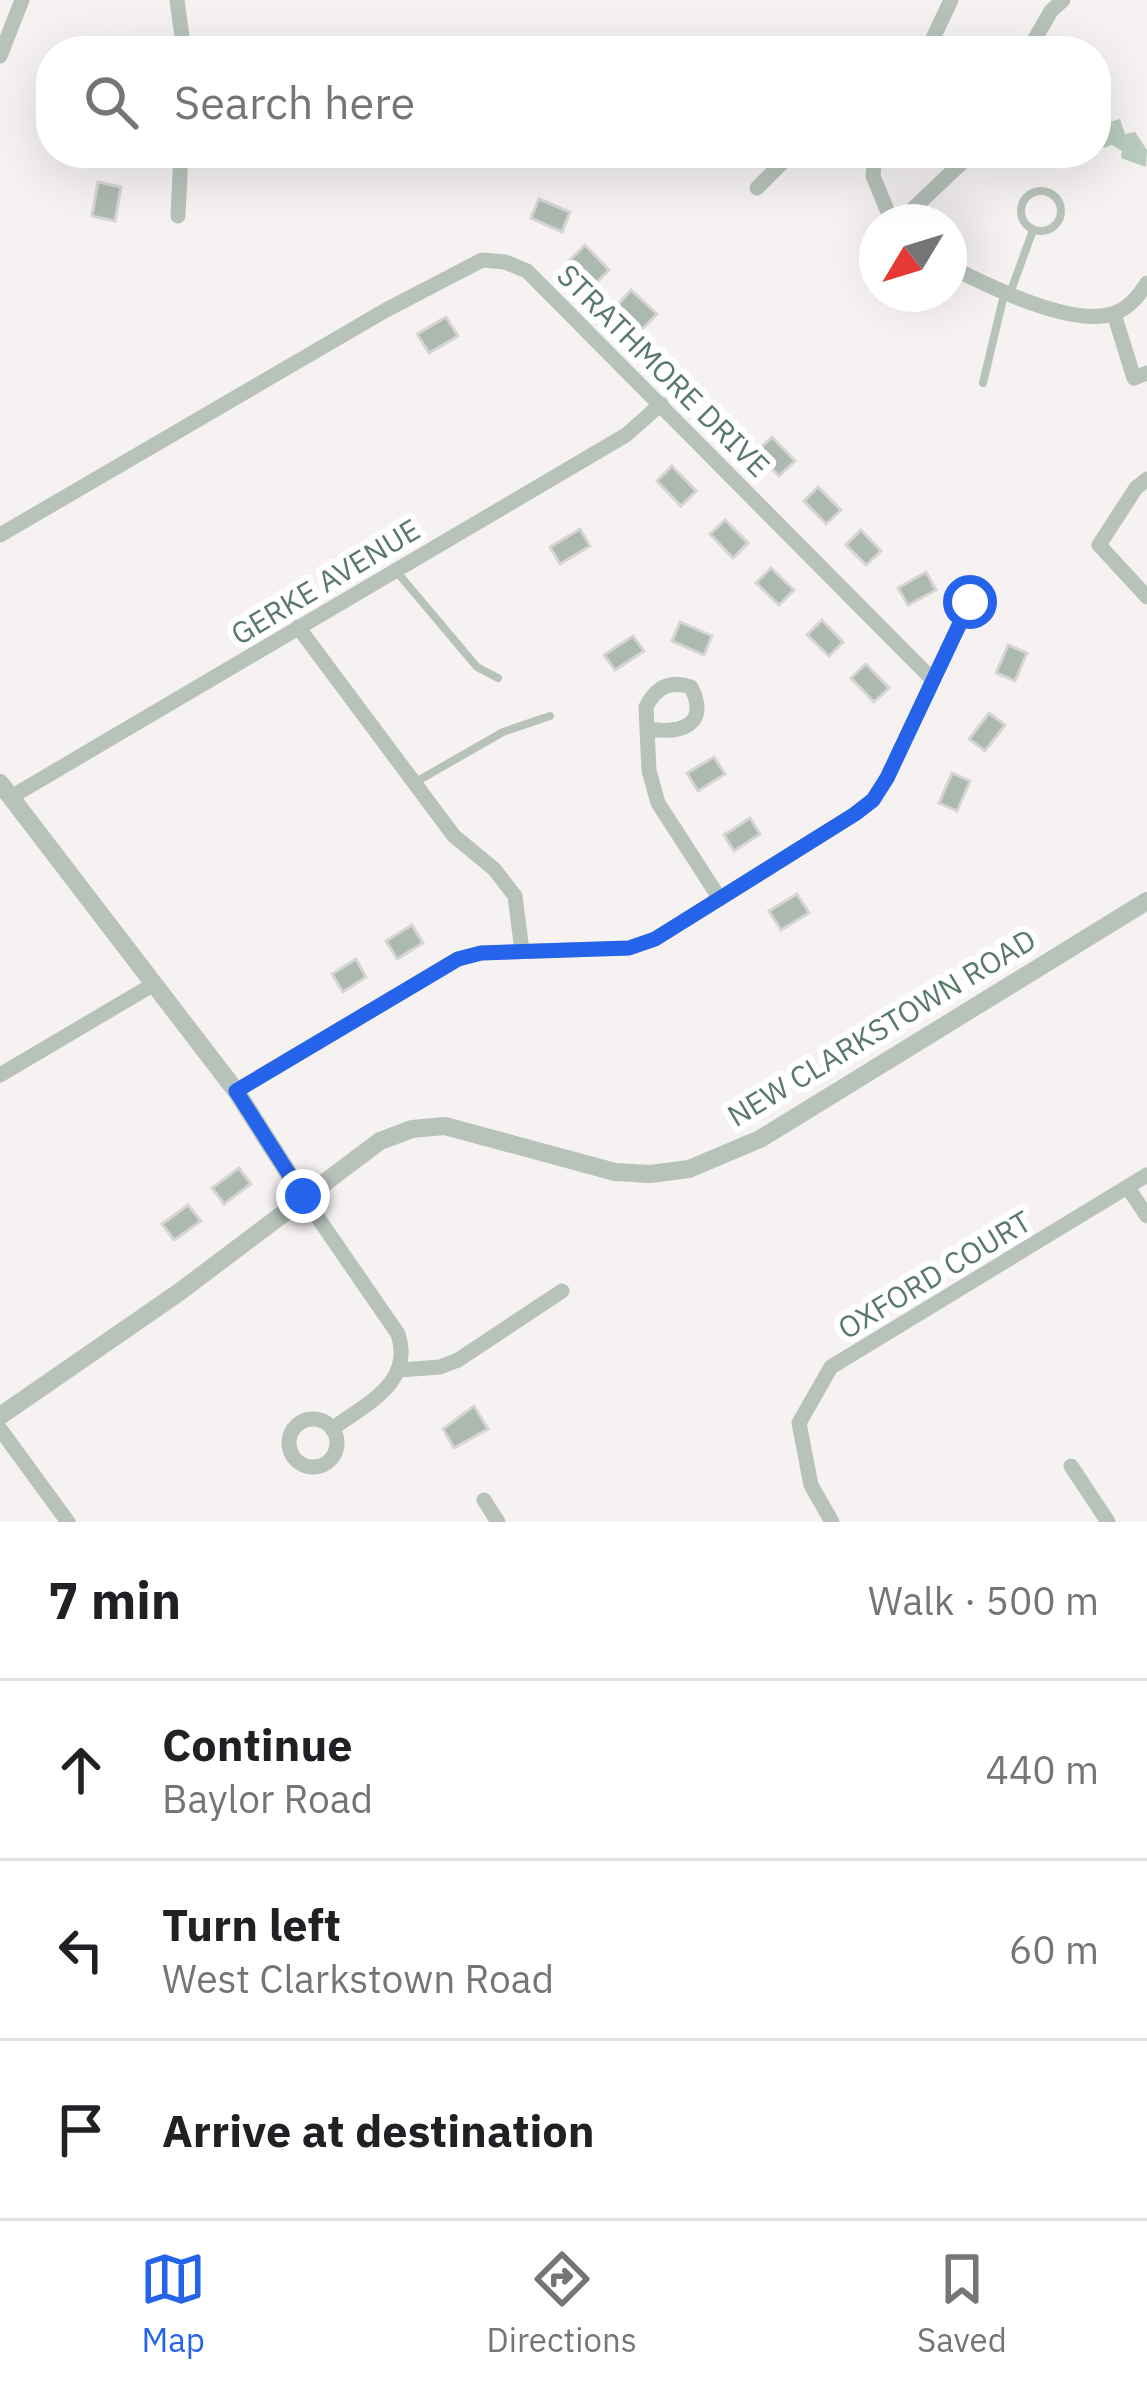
<!DOCTYPE html>
<meta charset="utf-8">
<style>
body{margin:0;font-family:"IBM Plex Sans",sans-serif;background:#f2f2f2;color:#202124}
.compass{position:absolute;left:859px;top:204px;width:108px;height:108px;border-radius:50%;background:#fff;box-shadow:0 12px 48px #0002;rotate:232deg}
.stop{position:absolute;width:36px;height:36px;margin:-27px;border:9px solid #2563eb;border-radius:50%;background:#fff}
.stop.end{background:#2563eb;border-color:#fff;box-shadow:0 3px 12px #0008}
.list{margin:0;padding:0;list-style:none}
h2{display:flex;justify-content:space-between;align-items:center;height:156px;margin:0;padding:0 48px;font-size:51px}
h2 small{font-size:39px;font-weight:400;color:#757577}
.list li{display:grid;grid-template-columns:78px 1fr auto;gap:36px;align-items:center;box-sizing:border-box;height:180px;padding:0 48px;border-top:3px solid #e0e0e0}
.list b{display:block;font-size:45px;white-space:nowrap}
.list p{margin:0;font-size:39px;white-space:nowrap;color:#757577}
.list em{font-size:39px;font-style:normal;color:#757577}
.icon{flex:none;width:66px;height:66px;fill:none;stroke:currentColor;stroke-width:2;stroke-linecap:round;stroke-linejoin:round}
.map{position:relative;flex:none;width:1147px;height:1522px;overflow:hidden}
.search{position:absolute;background:#fff;box-shadow:0 12px 48px #0002;left:36px;right:36px;top:36px;height:132px;display:flex;align-items:center;gap:30px;box-sizing:border-box;padding:0 42px;border-radius:48px;color:#757577;font-size:45px}
.sheet{height:696px;background:#fff}
nav{display:flex;justify-content:space-around;align-items:center;box-sizing:border-box;height:168px;border-top:3px solid #e0e0e0;background:#fff;font-size:33px;color:#757577}
nav a{display:grid;justify-items:center;gap:6px}
nav .on{color:#2563eb}
.map>svg:first-child{display:block}
.water{fill:#b8cbbd}
.building{fill:#acb9b1;stroke:#d7d4d4;stroke-width:3}
.lines{fill:none;stroke-linecap:round;stroke-linejoin:round}
.service{stroke:#b7c2bb;stroke-width:8}
.minor{stroke:#b7c2bb;stroke-width:15}
.tertiary{stroke:#b7c2bb;stroke-width:18}
.route{stroke:#2563eb;stroke-width:15}
.labels{text-anchor:middle;dominant-baseline:central;stroke-width:12;stroke-linejoin:round;paint-order:stroke}
.street-label{font-size:30px;fill:#5b7968;stroke:#fff}
</style>
<div class="map">
<svg width="1147" height="1522" viewBox="0 0 1147 1522">
<rect width="100%" height="100%" fill="#f6f2f2"/>
<polygon class="water" points="1120,119 1125,134 1135,132 1147,150 1146,167 1121,158 1122,151 1112,145 1104,148 1100,142 1109,122"/>
<g class="building">
<polygon points="98,182 121,187 115,221 92,216"/>
<polygon points="539,199 570,212 562,232 531,218"/>
<polygon points="585,245 609,270 591,288 567,263"/>
<polygon points="631,290 657,314 638,333 613,310"/>
<polygon points="446,317 458,336 429,353 417,334"/>
<polygon points="772,437 795,461 779,476 756,452"/>
<polygon points="672,466 696,491 681,506 657,481"/>
<polygon points="818,487 841,510 826,524 804,501"/>
<polygon points="725,520 748,543 733,558 710,534"/>
<polygon points="580,529 590,546 560,564 550,547"/>
<polygon points="861,530 881,551 866,565 846,545"/>
<polygon points="771,568 794,590 779,605 756,583"/>
<polygon points="926,572 936,590 908,605 898,588"/>
<polygon points="822,620 843,642 829,656 807,635"/>
<polygon points="680,622 712,636 704,655 672,641"/>
<polygon points="633,636 644,651 615,670 604,655"/>
<polygon points="1008,645 1027,653 1015,681 996,673"/>
<polygon points="866,664 889,688 874,702 851,678"/>
<polygon points="989,713 1005,725 985,751 969,739"/>
<polygon points="714,757 725,774 698,791 687,773"/>
<polygon points="952,773 970,781 957,811 939,803"/>
<polygon points="750,818 760,834 734,851 724,835"/>
<polygon points="797,894 809,913 781,930 769,911"/>
<polygon points="412,925 423,943 397,959 386,941"/>
<polygon points="356,959 366,977 343,992 332,974"/>
<polygon points="239,1168 251,1184 224,1204 212,1188"/>
<polygon points="188,1205 201,1221 174,1240 162,1224"/>
<polygon points="474,1406 488,1429 454,1448 443,1429"/>
</g>
<g class="lines">
<g class="service">
<circle cx="1041" cy="211" r="20"/>
<polyline points="877,265 872,282 877,291"/>
<polyline points="1009,296 1033,230"/>
<polyline points="983,383 1004,295"/>
<polyline points="396,571 477,667 498,678"/>
<polyline points="414,783 503,732 550,716"/>
</g>
<g class="minor">
<polyline points="177,0 184,51"/>
<polyline points="927,51 951,0"/>
<polyline points="1028,51 1051,11 1063,0"/>
<polyline points="0,56 22,0"/>
<polyline points="875,153 873,176 892,222"/>
<polyline points="757,188 792,153"/>
<polyline points="178,216 181,153"/>
<polyline points="899,222 972,153"/>
<path d="M 949,266 C 986,285 1070,327 1112,314 C 1128,309 1138,297 1147,283"/>
<polyline points="1114,314 1134,378 1147,373"/>
<polyline points="1147,479 1136,488 1099,545 1147,597"/>
<polyline points="0,535 386,310 482,260 505,262 527,271 932,679"/>
<polyline points="298,627 454,836 494,869 515,896 522,951"/>
<path d="M 649,729 C 681,734 710,725 691,687 C 670,680 656,687 646,707 L 649,771 L 658,803 L 720,899"/>
<polyline points="11,797 626,435 661,404"/>
<polyline points="0,1075 154,984"/>
<polyline points="236,1091 458,959 481,953 629,948 655,939 855,814 873,800 887,778 970,602"/>
<polyline points="1128,1188 1147,1216"/>
<path d="M 303,1196 L 398,1334 C 414,1383 367,1403 332,1429"/>
<polyline points="400,1370 440,1367 458,1360 562,1291"/>
<circle cx="313" cy="1443" r="24"/>
<polyline points="0,1429 68,1522"/>
<polyline points="1071,1466 1108,1522"/>
<polyline points="484,1500 498,1522"/>
<polyline points="832,1522 811,1485 799,1423 831,1367 1147,1175"/>
</g>
<g class="tertiary">
<polyline points="0,783 236,1091 303,1196"/>
<polyline points="0,1416 178,1293 380,1141 412,1129 445,1126 615,1172 650,1174 689,1169 760,1139 1147,901"/>
</g>
</g>
<g class="lines">
<polyline class="route" points="303,1196 236,1091 458,959 481,953 629,948 655,939 855,814 873,800 887,778 970,602"/>
</g>
<g class="labels">
<g class="street-label">
<text transform="translate(664 370) rotate(45)">STRATHMORE DRIVE</text>
<text transform="translate(325 581) rotate(-31)">GERKE AVENUE</text>
<text transform="translate(881 1027) rotate(-31)">NEW CLARKSTOWN ROAD</text>
<text transform="translate(934 1274) rotate(-31)">OXFORD COURT</text>
</g>
</g>
</svg>
<svg class="compass" viewBox="-18 -18 36 36"><path d="M0-13l5 13h-10z" fill="#e53935"/><path d="M0 13l5-13h-10z" fill="#757577"/></svg>
<div class="stop" style="left:970px;top:602px"></div>
<div class="stop end" style="left:303px;top:1196px"></div>
<div class="search"><svg class="icon" aria-label="search" viewBox="0 0 24 24"><circle cx="10" cy="10" r="6"/><path d="M15 15l6 6"/></svg>Search here</div>
</div>
<section class="sheet">
<h2>7 min<small>Walk · 500 m</small></h2>
<ul class="list">
<li><svg class="icon" aria-label="ahead" viewBox="0 0 24 24"><path d="M12 20V5M6 11l6-6 6 6"/></svg><div><b>Continue</b><p>Baylor Road</p></div><em>440 m</em></li>
<li><svg class="icon" aria-label="left" viewBox="0 0 24 24"><path d="M17 20v-9H6M10 6l-5 5 5 5"/></svg><div><b>Turn left</b><p>West Clarkstown Road</p></div><em>60 m</em></li>
<li><svg class="icon" aria-label="arrive" viewBox="0 0 24 24"><path d="M6 21V4h12l-3 4 3 4H6"/></svg><div><b>Arrive at destination</b></div></li>
</ul>
</section>
<nav>
<a class="on"><svg class="icon" aria-label="map" viewBox="0 0 24 24"><path d="M3 6l6-2 6 2 6-2v14l-6 2-6-2-6 2zM9 4v14M15 6v14"/></svg>Map</a>
<a><svg class="icon" aria-label="directions" viewBox="0 0 24 24"><path d="M12 3l9 9-9 9-9-9zM9 14v-3h6M13 9l2 2-2 2"/></svg>Directions</a>
<a><svg class="icon" aria-label="saved" viewBox="0 0 24 24"><path d="M7 4h10v16l-5-4-5 4z"/></svg>Saved</a>
</nav>
